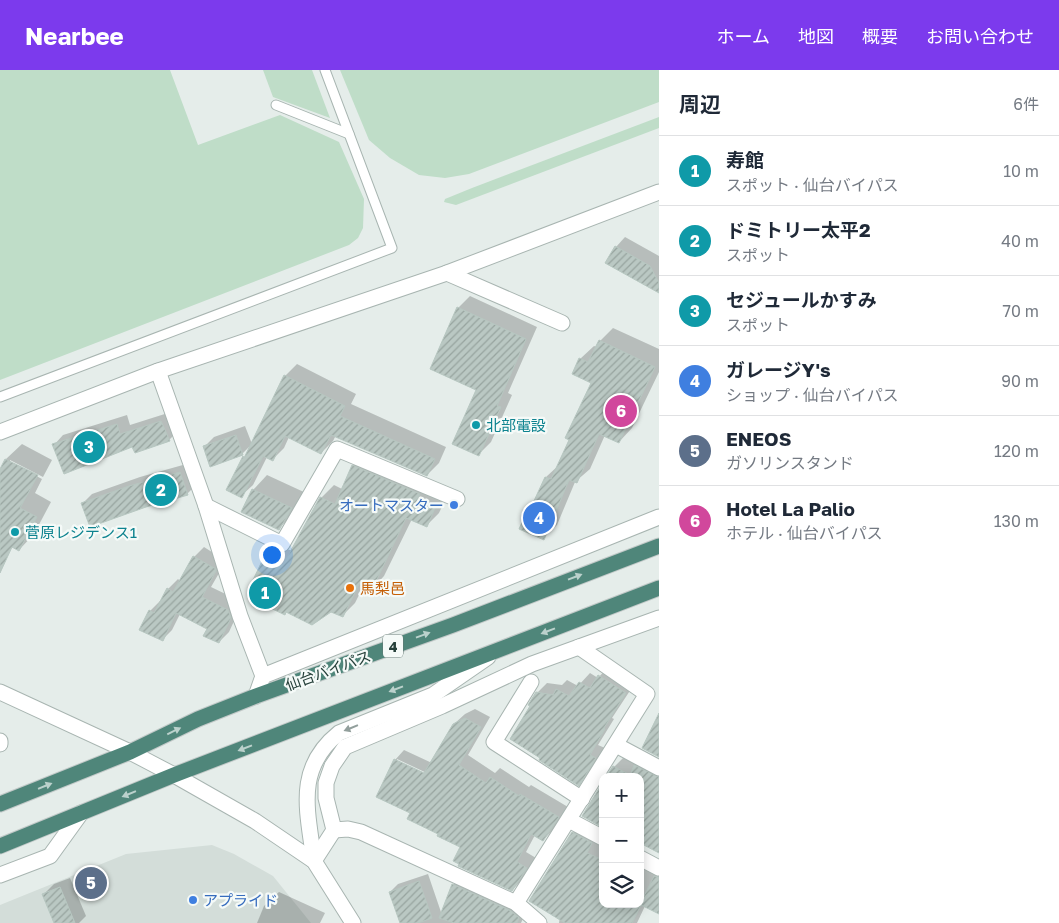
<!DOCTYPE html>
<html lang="ja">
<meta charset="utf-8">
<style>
body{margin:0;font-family:"Golos Text","Noto Sans JP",sans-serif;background:#f2f2f3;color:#1f2937}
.controls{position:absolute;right:15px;bottom:15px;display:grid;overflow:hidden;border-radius:10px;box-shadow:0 2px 12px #0003}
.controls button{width:45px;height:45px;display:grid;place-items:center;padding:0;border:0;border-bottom:1px solid #e0e1e3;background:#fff;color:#1f2937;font:25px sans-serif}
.you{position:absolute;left:271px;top:484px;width:18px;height:18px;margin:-12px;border:4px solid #fff;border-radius:50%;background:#1a73e8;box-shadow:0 0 0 8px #1a73e833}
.badge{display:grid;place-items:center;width:32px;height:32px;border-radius:50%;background:#7c3aed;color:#fff;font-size:16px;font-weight:700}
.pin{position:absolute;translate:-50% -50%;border:2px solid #fff;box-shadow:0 1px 5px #0006}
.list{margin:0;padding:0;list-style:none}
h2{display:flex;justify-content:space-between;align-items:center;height:65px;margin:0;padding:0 20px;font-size:21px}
h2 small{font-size:16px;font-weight:400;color:#747a83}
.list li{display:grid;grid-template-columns:32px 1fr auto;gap:15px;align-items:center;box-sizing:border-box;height:70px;padding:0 20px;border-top:1px solid #e0e1e3}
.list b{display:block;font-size:19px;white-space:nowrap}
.list p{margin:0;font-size:16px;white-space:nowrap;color:#747a83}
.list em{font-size:16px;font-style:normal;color:#747a83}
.icon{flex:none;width:28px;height:28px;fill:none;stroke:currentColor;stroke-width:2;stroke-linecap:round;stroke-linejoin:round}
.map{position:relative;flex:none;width:659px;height:853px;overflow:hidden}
header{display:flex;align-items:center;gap:30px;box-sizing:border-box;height:70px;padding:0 25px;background:#7c3aed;color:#fff}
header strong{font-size:24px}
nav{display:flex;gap:28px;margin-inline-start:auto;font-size:18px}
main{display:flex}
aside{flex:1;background:#fff}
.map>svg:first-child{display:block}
.built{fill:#d3ddd9}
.green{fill:#bfddc8}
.shadow{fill:#0003;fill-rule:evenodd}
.building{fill:url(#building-hatch);stroke:#b7c7c1}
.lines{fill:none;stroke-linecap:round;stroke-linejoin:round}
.service-casing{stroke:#a8b5b1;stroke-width:11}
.minor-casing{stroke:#a8b5b1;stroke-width:17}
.tertiary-casing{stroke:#a8b5b1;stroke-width:17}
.trunk-casing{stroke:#c2c9c8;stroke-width:17}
.service{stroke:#fff;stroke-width:9}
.minor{stroke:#fff;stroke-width:15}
.tertiary{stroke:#fff;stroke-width:15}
.trunk{stroke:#4f867a;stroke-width:15}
.oneway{fill:#bbd1cc}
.oneway2{fill:#929f9c}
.culture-dot{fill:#0f9aa8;stroke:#f5faf8;stroke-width:2}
.shop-dot{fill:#3f7fe0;stroke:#f5faf8;stroke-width:2}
.food-dot{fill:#e8710a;stroke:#f5faf8;stroke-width:2}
.labels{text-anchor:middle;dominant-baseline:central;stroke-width:4.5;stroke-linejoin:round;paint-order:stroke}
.shield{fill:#f5faf8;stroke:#637772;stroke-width:1}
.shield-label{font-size:14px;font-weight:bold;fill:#253f39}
.culture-label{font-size:15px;fill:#0d838f;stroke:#f5faf8;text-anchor:start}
.shop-label{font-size:15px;fill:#366cbe;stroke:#f5faf8;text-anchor:end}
.food-label{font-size:15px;fill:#c56008;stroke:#f5faf8;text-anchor:start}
.street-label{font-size:15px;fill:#253f39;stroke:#f5faf8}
</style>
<header>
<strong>Nearbee</strong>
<nav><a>ホーム</a><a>地図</a><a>概要</a><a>お問い合わせ</a></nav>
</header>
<main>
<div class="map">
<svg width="659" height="853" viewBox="0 0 659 853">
<defs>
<pattern id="building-hatch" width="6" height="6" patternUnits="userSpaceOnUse" patternTransform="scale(1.25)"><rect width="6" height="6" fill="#bac8c3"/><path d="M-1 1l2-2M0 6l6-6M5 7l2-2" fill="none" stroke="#97a49f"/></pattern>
</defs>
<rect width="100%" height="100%" fill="#e5edea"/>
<polygon class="built" points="212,775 234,784 273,806 311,853 0,853 0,835 126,784"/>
<g class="green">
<polygon points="0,0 170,0 198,75 280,45 339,72 364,129 363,158 358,168 349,175 0,310"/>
<polygon points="263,0 312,0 330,48 273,27"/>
<polygon points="340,0 659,0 659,32 469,104 445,108 419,105 390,88 369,70"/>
<polygon points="659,47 659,58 456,135 444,132 445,129 472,118"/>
</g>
<g class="shadow">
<polygon points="625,167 659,186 659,222 616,177"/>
<polygon points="470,226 537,257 508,323 512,325 491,372 479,384 478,319 458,238"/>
<polygon points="613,258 659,279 659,302 632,358 619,372 605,365 590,399 575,412 557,455 543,468 532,433 537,428 546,407 559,395 592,312 580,289 594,276 597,277 600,271"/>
<polygon points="297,294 356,324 351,334 446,377 439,393 427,405 336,365 333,371 321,383 289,367 284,378 273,389 267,387 253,415 241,426 228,419 251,375 242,384 204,377 214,367 245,356 252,374 285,306"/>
<polygon points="171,342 179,360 169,370 133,375 54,375 63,365 127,345 130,355"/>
<polygon points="22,374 52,390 43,407 10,390 10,392 42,409 35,423 51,432 34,464 19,480 13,477 9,480 0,476 0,402 6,389"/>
<polygon points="365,384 447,426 439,443 426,456 412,449 384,506 372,519 364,515 355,533 342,546 256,510 266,487 278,475 292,481 321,428 334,415 342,419 353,396"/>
<polygon points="190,393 197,414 187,424 82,434 92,424 140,407"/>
<polygon points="267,405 306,423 294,444 279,458 253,420"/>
<polygon points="204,477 226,491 211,517 238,530 240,538 229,562 219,572 208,558 180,544 172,560 162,570 150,541 160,531 161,532 168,519 178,509 180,511 194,487"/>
<polygon points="609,596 635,613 612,648 614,649 598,675 605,678 588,704 578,714 532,636 537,623 547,613 562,615 567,610 578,616 590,603 598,608"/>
<path d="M 475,639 L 490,647 L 468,685 L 495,703 L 500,698 L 529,717 L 531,715 L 568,737 L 553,760 L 543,770 L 535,765 L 526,782 L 536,788 L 522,810 L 512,820 L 462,776 L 440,763 L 411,743 L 395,690 L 404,680 L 432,693 L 454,654 L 465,644 ZM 397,689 L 431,705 L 430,707 L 397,692 Z"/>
<polygon points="624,687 659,693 659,781 640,707 608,707 614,697"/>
<polygon points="582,753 596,773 603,776 603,834 640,834 640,794 659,794 659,843 645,836 637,853 559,853 573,763"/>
<polygon points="428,804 442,845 453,815 461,806 527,840 521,853 400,853 390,822 398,814"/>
<polygon points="70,808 86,846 79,853 56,853 44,824 54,814"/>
<polygon points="279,822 325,843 320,853 257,853 264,836"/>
</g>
<g class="building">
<polygon points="615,176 650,196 659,213 659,223 605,193"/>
<polygon points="457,237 526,269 497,336 501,337 479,386 452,374 476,320 430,299"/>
<polygon points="599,270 655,297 619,373 599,364 577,413 569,410 544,470 519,459 531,432 533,433 545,407 551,409 569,370 565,368 591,313 572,304 579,288 588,292"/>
<polygon points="284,305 345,336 340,346 435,389 427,406 331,365 321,384 285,366 273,391 263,386 242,428 226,420 243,386 244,388"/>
<polygon points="161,351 170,371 135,383 132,377 64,404 52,374 117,354 120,364"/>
<polygon points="236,365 243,385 210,397 203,376"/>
<polygon points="5,389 38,405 20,438 37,447 19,481 12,477 0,503 0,399"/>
<polygon points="352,395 420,424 417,430 435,438 427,457 406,448 372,520 359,514 343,547 331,542 312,555 286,542 285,545 260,533 253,510 264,487 283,495 320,427 335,434"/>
<polygon points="180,402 188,425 146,437 90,457 81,433 129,416"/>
<polygon points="252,419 292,438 279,460 241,442"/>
<polygon points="193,486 216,499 216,501 202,527 228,540 231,548 219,573 203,566 207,559 176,543 163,571 139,560 149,540 154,543 167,518 173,522"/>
<polygon points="598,605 626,623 604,658 605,659 590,685 596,688 579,716 539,690 540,688 510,669 530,636 528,635 536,622 553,625 556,619 569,626 579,612 590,618"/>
<polygon points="659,643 659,687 642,678"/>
<polygon points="465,648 481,657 459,695 486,713 490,707 519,726 520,724 559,747 543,771 531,764 517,792 527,798 512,821 458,796 459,794 453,791 460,777 437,766 438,764 407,749 410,743 376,727 394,689 424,703 453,654"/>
<polygon points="634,695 659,707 659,783 640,773 640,707 606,707 613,696 630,705"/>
<polygon points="603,712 603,751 600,756 582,746"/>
<polygon points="572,762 592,773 587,783 603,790 603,834 640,834 654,806 659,807 659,844 641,835 632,853 565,853 529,831"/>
<polygon points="419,811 432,848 418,853 400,853 389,822"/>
<polygon points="452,814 511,841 519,848 517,853 454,853 439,848"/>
<polygon points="60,817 75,853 54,853 42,824"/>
</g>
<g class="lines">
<g class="service-casing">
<g id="service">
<polyline points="276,35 349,64"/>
<polyline points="0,327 392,178 325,0"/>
</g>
</g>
<g class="minor-casing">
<g id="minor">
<polyline points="447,203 562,253"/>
<polyline points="158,301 206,436 240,546 263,606"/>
<polyline points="0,362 158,301 447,203 659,122"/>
<polyline points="206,436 282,474 337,379 457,429"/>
<polyline points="531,612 494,672 582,729"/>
<polyline points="256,626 263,606 659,447"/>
<polyline points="616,675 659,698"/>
<polyline points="569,750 603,768"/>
<polyline points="334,760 348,759 361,762 516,833 539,853"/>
<polyline points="640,788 659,798"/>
<polyline points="314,791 334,760 326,728 326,713 332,696 345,677 442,636 532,594 659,548"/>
<polyline points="0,805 50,786 81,743"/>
<polyline points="516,833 647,624 579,577"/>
</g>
</g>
<g class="tertiary-casing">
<g id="tertiary">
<polyline points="0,622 130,682 174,705 255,751 314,791 353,853"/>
<polyline points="0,671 0,674"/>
<path d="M 314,791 C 308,742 294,699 339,663 L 433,625 L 488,587"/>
</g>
</g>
<g class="trunk-casing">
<g id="trunk">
<polyline points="0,734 130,682 198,649 256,626 453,555 659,476"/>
<polyline points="0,776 174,705 659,518"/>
</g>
</g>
<use href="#service" class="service"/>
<use href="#minor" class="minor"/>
<use href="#tertiary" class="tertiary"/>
<use href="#trunk" class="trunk"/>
</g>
<defs><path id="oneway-solid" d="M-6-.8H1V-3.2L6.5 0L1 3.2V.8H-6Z" transform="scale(1.25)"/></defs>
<g class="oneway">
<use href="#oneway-solid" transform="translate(575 507) rotate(-21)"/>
<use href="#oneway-solid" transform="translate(548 561) rotate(159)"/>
<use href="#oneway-solid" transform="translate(423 565) rotate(-20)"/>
<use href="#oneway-solid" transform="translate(396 619) rotate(159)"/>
<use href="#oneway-solid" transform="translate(174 661) rotate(-26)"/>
<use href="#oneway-solid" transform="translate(245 678) rotate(159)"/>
<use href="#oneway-solid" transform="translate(45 716) rotate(-22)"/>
<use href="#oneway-solid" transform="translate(129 724) rotate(158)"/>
</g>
<use class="oneway2" href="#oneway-solid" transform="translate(351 658) rotate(158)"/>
<g class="culture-dot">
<circle cx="476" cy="355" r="5"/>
<circle cx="15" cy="462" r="5"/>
</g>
<g class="shop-dot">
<circle cx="454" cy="435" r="5"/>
<circle cx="193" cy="830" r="5"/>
</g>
<circle class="food-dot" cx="350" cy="518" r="5"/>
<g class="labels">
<rect class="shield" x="383" y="564.5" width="20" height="23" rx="4"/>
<g class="shield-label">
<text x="393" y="576">4</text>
</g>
<g class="culture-label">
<text x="486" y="355">北部電設</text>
<text x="25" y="462">菅原レジデンス1</text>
</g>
<g class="shop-label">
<text x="444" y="435">オートマスター</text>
<text x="203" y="830" text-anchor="start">アプライド</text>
</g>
<g class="food-label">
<text x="360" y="518">馬梨邑</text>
</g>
<g class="street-label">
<text transform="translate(328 600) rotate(-20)">仙台バイパス</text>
</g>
</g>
</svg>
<div class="controls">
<button>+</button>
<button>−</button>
<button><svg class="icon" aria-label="layers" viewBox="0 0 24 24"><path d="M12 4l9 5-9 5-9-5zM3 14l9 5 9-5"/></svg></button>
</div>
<div class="you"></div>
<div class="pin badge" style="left:265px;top:523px;background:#0f9aa8">1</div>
<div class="pin badge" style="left:161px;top:420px;background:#0f9aa8">2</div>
<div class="pin badge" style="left:89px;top:377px;background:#0f9aa8">3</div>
<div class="pin badge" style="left:539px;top:448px;background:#3f7fe0">4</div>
<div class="pin badge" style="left:91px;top:813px;background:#5c6f8a">5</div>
<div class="pin badge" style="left:621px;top:341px;background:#d1479c">6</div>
</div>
<aside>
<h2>周辺<small>6件</small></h2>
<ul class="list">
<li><span class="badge" style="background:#0f9aa8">1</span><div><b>寿館</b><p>スポット · 仙台バイパス</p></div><em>10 m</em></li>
<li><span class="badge" style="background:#0f9aa8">2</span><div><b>ドミトリー太平2</b><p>スポット</p></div><em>40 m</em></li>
<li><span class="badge" style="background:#0f9aa8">3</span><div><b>セジュールかすみ</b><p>スポット</p></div><em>70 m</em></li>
<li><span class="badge" style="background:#3f7fe0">4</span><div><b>ガレージY's</b><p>ショップ · 仙台バイパス</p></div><em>90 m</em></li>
<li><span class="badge" style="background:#5c6f8a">5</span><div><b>ENEOS</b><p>ガソリンスタンド</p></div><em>120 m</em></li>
<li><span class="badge" style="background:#d1479c">6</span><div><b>Hotel La Palio</b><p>ホテル · 仙台バイパス</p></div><em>130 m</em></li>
</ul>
</aside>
</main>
